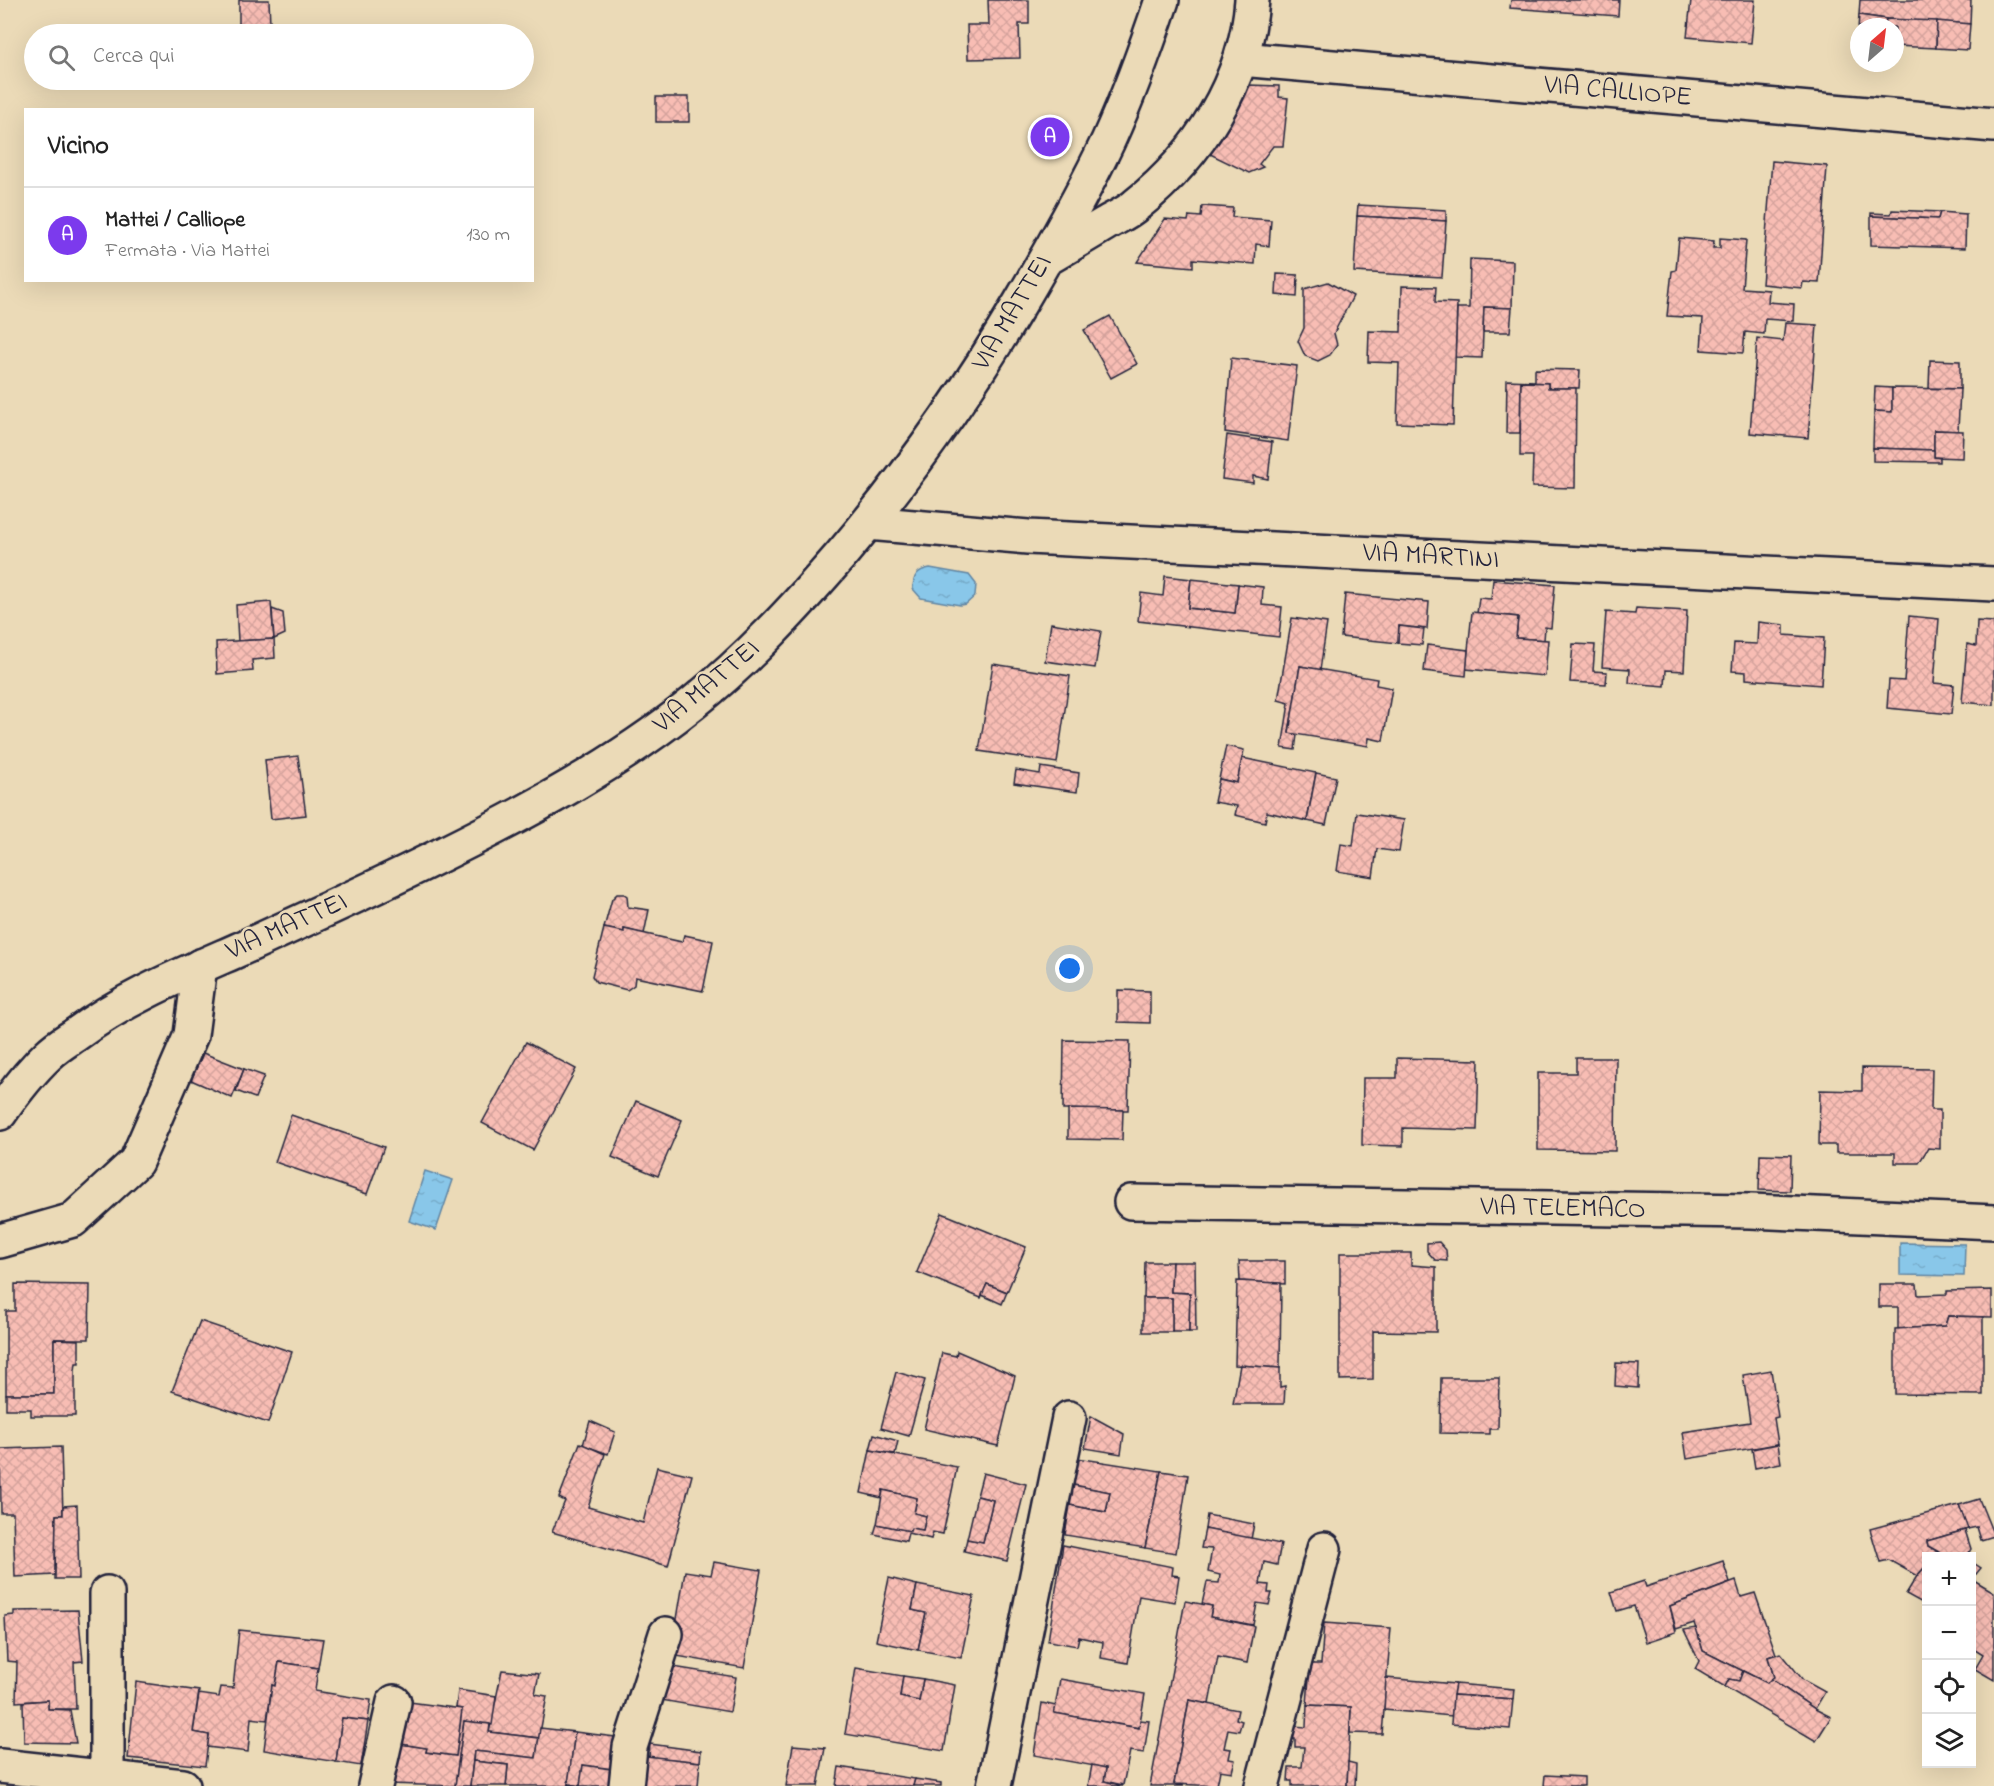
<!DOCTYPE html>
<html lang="it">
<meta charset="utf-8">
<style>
body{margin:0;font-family:"Indie Flower",sans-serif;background:#f2f2f2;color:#222}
.controls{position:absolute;right:18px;bottom:18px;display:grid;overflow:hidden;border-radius:0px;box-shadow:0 6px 24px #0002}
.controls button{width:54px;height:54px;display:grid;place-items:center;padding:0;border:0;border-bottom:2px solid #e0e0e0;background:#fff;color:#222;font:30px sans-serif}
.compass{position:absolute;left:1850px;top:18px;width:54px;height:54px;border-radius:50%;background:#fff;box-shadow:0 6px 24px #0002;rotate:28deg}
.you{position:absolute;left:1070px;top:969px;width:21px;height:21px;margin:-15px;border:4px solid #fff;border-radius:50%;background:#1a73e8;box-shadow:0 0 0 9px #1a73e833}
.badge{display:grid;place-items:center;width:39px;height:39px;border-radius:50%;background:#7c3aed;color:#fff;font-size:20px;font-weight:700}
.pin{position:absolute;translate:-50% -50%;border:3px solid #fff;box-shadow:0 2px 6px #0006}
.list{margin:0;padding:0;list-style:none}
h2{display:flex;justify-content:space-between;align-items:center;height:78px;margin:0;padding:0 24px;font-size:26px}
h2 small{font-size:20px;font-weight:400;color:#767676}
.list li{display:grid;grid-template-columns:39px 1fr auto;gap:18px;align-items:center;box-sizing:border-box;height:96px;padding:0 24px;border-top:2px solid #e0e0e0}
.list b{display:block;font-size:22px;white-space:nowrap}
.list p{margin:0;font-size:20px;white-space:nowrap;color:#767676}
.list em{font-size:20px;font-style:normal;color:#767676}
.icon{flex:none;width:33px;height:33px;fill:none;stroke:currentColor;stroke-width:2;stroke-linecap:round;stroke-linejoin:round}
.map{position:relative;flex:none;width:1994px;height:1786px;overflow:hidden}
.search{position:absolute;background:#fff;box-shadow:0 6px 24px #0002;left:24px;top:24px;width:510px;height:66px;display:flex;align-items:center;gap:15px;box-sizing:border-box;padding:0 21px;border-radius:33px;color:#767676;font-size:22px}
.panel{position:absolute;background:#fff;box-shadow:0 6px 24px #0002;left:24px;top:108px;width:510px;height:174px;border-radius:0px}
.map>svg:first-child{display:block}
.water{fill:url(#water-ripples);stroke:#6085a3;stroke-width:1.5}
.building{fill:url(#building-cross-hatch);stroke:#22223b;stroke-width:1.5}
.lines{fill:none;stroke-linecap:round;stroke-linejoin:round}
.minor-casing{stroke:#22223b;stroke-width:38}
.minor{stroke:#ebdab7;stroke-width:33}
.labels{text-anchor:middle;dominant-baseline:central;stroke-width:5;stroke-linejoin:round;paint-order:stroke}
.street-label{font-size:27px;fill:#22223b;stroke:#ebdab7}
</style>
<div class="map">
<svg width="1994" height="1786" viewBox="0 0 1994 1786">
<defs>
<pattern id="water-ripples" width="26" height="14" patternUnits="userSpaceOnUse" patternTransform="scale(1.5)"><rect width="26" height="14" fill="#89c7e9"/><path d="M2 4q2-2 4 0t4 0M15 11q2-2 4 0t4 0" fill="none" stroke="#76abc9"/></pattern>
<pattern id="building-cross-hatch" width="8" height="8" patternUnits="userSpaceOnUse" patternTransform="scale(1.5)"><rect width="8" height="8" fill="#f8bdb4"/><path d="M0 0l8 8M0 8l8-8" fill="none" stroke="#d4a29c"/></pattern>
</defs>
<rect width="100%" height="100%" fill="#ebdab7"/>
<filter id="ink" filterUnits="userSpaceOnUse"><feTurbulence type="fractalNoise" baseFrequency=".0167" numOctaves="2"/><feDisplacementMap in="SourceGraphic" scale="12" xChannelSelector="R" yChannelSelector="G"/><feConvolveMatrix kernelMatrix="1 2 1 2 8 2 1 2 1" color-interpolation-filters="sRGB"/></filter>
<g filter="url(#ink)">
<g class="water">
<path d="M 930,568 L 969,575 L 976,584 L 975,596 L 966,604 L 960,605 L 921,598 L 913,589 C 913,576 917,570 930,568 Z"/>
<polygon points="425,1171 453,1180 436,1230 409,1221"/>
<polygon points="1900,1243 1965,1244 1964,1276 1900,1275"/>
</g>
<g class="building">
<polygon points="239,0 269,0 270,24 239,25"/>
<polygon points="988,0 1029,0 1029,24 1019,24 1020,58 968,59 967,25 989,25"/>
<polygon points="1511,0 1619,0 1618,16 1510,8"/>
<polygon points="1691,0 1755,0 1751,43 1687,37"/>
<polygon points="1860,0 1971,0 1970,24 1886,19 1859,15"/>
<polygon points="1859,15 1886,19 1885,27 1859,27 1859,43 1857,43"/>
<polygon points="1886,19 1937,21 1936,48 1895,46 1895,27 1885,27"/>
<polygon points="1937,21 1970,24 1968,50 1936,48"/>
<polygon points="1248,85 1279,86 1279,97 1288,98 1283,146 1273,146 1259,164 1263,167 1249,173 1210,154 1237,109 1235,107"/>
<rect x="656" y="97" width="33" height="25"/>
<polygon points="1772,161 1827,166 1819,283 1803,282 1802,288 1762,284"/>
<polygon points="1358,205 1446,210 1446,221 1357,216"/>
<polygon points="1202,206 1233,208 1232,217 1271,220 1269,246 1256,244 1255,264 1193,259 1193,267 1137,262 1165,219 1188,221 1189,216 1201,217"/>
<polygon points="1892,210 1940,212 1938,219 1871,216 1871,213 1891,214"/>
<polygon points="1940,212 1966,214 1965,248 1871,245 1871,216 1938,219"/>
<polygon points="1357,216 1446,221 1442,277 1354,272"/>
<polygon points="1679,238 1714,241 1713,248 1720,248 1720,238 1746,240 1742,288 1769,290 1768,302 1794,304 1793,321 1765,319 1764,334 1745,332 1743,353 1701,350 1703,318 1667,316 1672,271 1676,270"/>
<polygon points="1470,259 1513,261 1512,308 1484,307 1482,358 1455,357 1457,308 1469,308"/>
<polygon points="1277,274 1298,275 1297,297 1276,295"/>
<polygon points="1328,282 1353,296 1334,333 1337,345 1330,355 1318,361 1305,356 1298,341 1304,328 1304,289"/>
<polygon points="1402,286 1436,287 1435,302 1457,303 1453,425 1397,423 1399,363 1368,362 1369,331 1401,332"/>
<polygon points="1484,307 1512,308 1510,332 1483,332"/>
<polygon points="1110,316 1137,364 1111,378 1084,330"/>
<polygon points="1785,323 1817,325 1808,438 1750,433 1757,338 1783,341"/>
<polygon points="1231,358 1297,366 1288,441 1225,432"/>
<polygon points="1930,360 1960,361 1960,389 1929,388"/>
<polygon points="1535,369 1580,370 1579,388 1548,388 1548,383 1521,382 1520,433 1506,433 1507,380 1535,381"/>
<polygon points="1521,382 1548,383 1548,388 1576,388 1575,488 1532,487 1533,456 1520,456"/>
<polygon points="1875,387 1892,388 1892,412 1874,411"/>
<polygon points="1892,388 1960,389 1958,431 1934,430 1934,450 1873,448 1874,411 1892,412"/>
<polygon points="1934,430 1963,431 1962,458 1934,457"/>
<polygon points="1227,435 1272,442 1268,479 1253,476 1253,483 1222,479"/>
<polygon points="1873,448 1934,450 1934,457 1940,458 1940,462 1873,461"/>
<polygon points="1165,576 1191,579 1188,608 1235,613 1238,584 1263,587 1262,605 1282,607 1279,637 1138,621 1141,593 1163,596"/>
<polygon points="1191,579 1238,584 1235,613 1188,608"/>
<polygon points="1493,580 1555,585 1551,628 1545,627 1544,640 1516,638 1518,617 1477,613 1479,598 1491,599"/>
<polygon points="1345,594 1429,602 1427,629 1399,626 1398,643 1341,637"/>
<polygon points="271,602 274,639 238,641 236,605"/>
<polygon points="1636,608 1687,611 1684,671 1666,670 1665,686 1629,683 1630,669 1602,667 1606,612 1635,614"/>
<polygon points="272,609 283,613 285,634 274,639"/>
<polygon points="1472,612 1518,617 1516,638 1548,640 1545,676 1466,669"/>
<polygon points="1909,616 1939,619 1934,683 1954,685 1951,714 1887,708 1889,680 1904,681"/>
<polygon points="1292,618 1327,623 1320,670 1300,666 1289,733 1297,735 1295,750 1282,748 1289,703 1278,700"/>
<polygon points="1977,621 1994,622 1994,705 1962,702 1967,644 1976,646"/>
<polygon points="1758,622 1784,625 1784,635 1824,638 1821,685 1746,679 1746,672 1732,671 1734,643 1757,644"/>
<polygon points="1051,623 1101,631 1095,668 1045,661"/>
<polygon points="1399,626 1424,629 1422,645 1398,643"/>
<polygon points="274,639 275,658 252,660 253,671 217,674 216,642"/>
<polygon points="1573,644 1595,645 1593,671 1607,672 1606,684 1570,682"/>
<polygon points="1427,645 1468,650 1466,676 1424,671"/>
<polygon points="993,664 1070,676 1057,763 979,751"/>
<polygon points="1300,666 1377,679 1376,685 1392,688 1383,741 1369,738 1368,746 1289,733"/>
<polygon points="1226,746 1244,750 1237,783 1219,779"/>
<polygon points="298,756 306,815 271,819 265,760"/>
<polygon points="1242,758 1316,773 1307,821 1267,812 1265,822 1235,815 1237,806 1214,802 1219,779 1237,783"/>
<polygon points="1041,767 1079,773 1077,792 1014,783 1016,770 1040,774"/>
<polygon points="1316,773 1336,777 1326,825 1307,821"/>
<polygon points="1357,813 1404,820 1399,852 1377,849 1373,877 1337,871 1341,844 1353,846"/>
<polygon points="617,894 624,894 627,896 628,907 649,910 644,934 624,929 624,932 604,928 612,899"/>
<polygon points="604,928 624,932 624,929 682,942 684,935 713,941 703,991 635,977 634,985 627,990 596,982 592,976"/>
<polygon points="1118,990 1150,991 1150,1023 1118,1022"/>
<polygon points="1064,1040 1130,1041 1128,1110 1063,1110"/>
<polygon points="526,1042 576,1069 533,1150 482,1123"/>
<polygon points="203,1053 244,1069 232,1098 191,1080"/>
<polygon points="1397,1058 1479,1060 1477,1130 1403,1128 1403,1146 1362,1145 1363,1078 1397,1078"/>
<polygon points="1576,1058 1616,1058 1615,1151 1538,1150 1538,1073 1576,1073"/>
<polygon points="1862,1068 1932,1069 1931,1110 1940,1110 1940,1149 1928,1148 1919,1163 1895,1163 1895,1153 1836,1153 1836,1145 1819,1145 1820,1090 1862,1091"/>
<polygon points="244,1069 264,1076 255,1098 236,1091"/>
<polygon points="636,1101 682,1120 658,1176 612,1157"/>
<polygon points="1068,1109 1123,1110 1122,1140 1068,1139"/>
<polygon points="291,1115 384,1147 367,1194 275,1162"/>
<polygon points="1760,1154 1791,1155 1790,1191 1759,1190"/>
<polygon points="942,1213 1026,1247 1007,1292 987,1284 981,1298 917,1272"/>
<polygon points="1439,1242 1446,1250 1447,1261 1435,1260 1427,1251 1427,1243"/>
<polygon points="1340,1253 1411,1253 1411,1265 1436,1267 1436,1332 1373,1331 1373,1379 1340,1380"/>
<polygon points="1239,1261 1285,1261 1285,1284 1240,1281"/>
<polygon points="1145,1262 1172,1262 1171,1292 1190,1293 1189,1332 1172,1332 1172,1298 1144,1298"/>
<polygon points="1172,1262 1195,1262 1196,1332 1189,1332 1190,1293 1171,1292"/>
<polygon points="1237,1281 1281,1283 1280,1368 1235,1365"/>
<polygon points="15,1284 90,1285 89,1339 54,1339 54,1394 6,1394 6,1311 15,1311"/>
<polygon points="987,1284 1007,1292 1002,1304 982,1295"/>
<polygon points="1879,1284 1917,1284 1918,1295 1947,1294 1947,1291 1992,1290 1992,1317 1948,1316 1945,1326 1898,1329 1898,1307 1879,1307"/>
<rect x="1143" y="1298" width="29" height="34"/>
<polygon points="1948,1316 1983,1317 1983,1395 1895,1394 1895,1329 1945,1326"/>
<polygon points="200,1321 292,1352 268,1423 172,1391"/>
<polygon points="54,1339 79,1340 79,1363 76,1363 75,1371 75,1416 31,1416 31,1409 6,1409 6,1394 54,1394"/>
<polygon points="957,1351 1015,1376 998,1446 924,1429 942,1353 956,1356"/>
<polygon points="1616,1363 1639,1364 1638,1388 1615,1386"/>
<polygon points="1240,1365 1280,1368 1280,1387 1285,1386 1284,1404 1233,1404"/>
<polygon points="1771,1370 1778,1417 1774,1418 1778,1444 1687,1459 1683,1432 1750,1422 1743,1375"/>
<polygon points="896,1372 925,1380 909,1436 881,1428"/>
<polygon points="1441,1378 1499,1378 1498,1429 1490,1429 1490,1434 1440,1433"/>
<polygon points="1091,1416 1124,1434 1121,1454 1085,1448"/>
<polygon points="590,1421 615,1432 608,1454 583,1445"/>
<polygon points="874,1434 898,1441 895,1454 870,1450"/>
<polygon points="580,1443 605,1454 588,1507 643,1523 657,1467 692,1475 668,1566 552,1532 565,1501 559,1498"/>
<polygon points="1778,1444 1781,1463 1755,1468 1752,1449"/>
<polygon points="61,1447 63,1515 56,1515 55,1575 15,1577 13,1513 1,1513 0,1449"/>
<polygon points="870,1450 957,1467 943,1534 933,1532 931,1539 908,1533 906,1541 874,1534 877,1524 910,1531 911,1528 923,1530 926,1516 914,1513 917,1498 883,1490 882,1498 861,1493"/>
<polygon points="1077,1458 1161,1471 1145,1548 1065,1535 1070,1505 1106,1512 1110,1492 1073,1485"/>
<polygon points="1161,1471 1188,1475 1176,1553 1145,1548"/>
<polygon points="983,1473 1026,1484 1007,1561 964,1551 967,1539 983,1542 993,1500 977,1496"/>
<polygon points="1073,1485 1110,1492 1106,1512 1070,1505"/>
<polygon points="883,1490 917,1498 914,1513 926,1516 923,1530 911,1528 910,1531 877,1524"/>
<polygon points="977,1496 993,1500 983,1542 967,1539"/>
<polygon points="1979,1499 1994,1536 1981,1540 1977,1527 1968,1529 1959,1505"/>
<polygon points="77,1505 79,1579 55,1579 56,1515 63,1515 63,1506"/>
<polygon points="1959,1505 1968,1529 1927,1541 1928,1546 1939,1552 1935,1556 1926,1556 1926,1566 1917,1576 1889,1560 1880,1562 1870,1529"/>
<polygon points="1207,1515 1254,1524 1251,1539 1205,1529"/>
<polygon points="1205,1529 1281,1544 1277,1565 1264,1562 1260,1584 1269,1585 1268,1593 1272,1593 1269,1605 1257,1603 1253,1625 1210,1617 1212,1606 1202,1604 1207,1582 1219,1583 1220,1575 1208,1572 1212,1549 1201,1548"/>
<polygon points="1965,1530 1971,1549 1967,1556 1935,1556 1939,1552 1928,1546 1927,1541"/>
<polygon points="1063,1545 1173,1567 1172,1575 1179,1576 1175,1602 1139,1596 1128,1663 1101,1658 1103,1642 1079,1637 1077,1646 1048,1641"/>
<polygon points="1723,1561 1730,1583 1670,1606 1676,1632 1646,1642 1634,1606 1617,1611 1611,1592 1644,1581 1646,1587"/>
<polygon points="714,1562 761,1570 744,1668 671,1655 685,1571 711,1575"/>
<polygon points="1972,1562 1981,1568 1972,1579 1994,1592 1994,1680 1975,1669 1983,1655 1972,1648"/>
<polygon points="1926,1566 1926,1605 1906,1594 1917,1576"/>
<polygon points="889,1578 917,1585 912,1610 926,1613 918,1650 876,1641"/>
<polygon points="1736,1581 1741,1597 1755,1593 1776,1654 1768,1657 1774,1677 1767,1683 1703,1651 1694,1623 1676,1629 1670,1606"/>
<polygon points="917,1585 974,1596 961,1658 918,1650 926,1613 912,1610"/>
<polygon points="1185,1601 1212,1606 1210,1617 1254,1626 1247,1663 1218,1657 1209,1704 1189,1700 1174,1784 1184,1786 1150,1786"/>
<polygon points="78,1610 83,1661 74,1662 76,1709 48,1709 48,1700 16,1702 17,1662 7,1661 5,1616 14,1615 14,1611"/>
<polygon points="1324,1623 1391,1628 1382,1734 1350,1733 1351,1707 1307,1705 1310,1664 1321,1664"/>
<polygon points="1696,1628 1703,1651 1743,1671 1739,1681 1729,1679 1725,1687 1695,1669 1699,1661 1684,1630"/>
<polygon points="239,1630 323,1639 318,1668 279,1662 275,1686 272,1685 267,1720 251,1718 248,1752 207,1747 209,1735 193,1732 199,1694 219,1697 221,1687 233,1688"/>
<polygon points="1781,1653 1803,1680 1825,1692 1815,1709 1771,1679 1774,1677 1768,1657"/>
<polygon points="279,1662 318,1668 315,1691 371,1700 368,1721 342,1718 336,1762 264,1750 272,1685 275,1686"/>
<polygon points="667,1666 736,1677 730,1712 661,1700"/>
<polygon points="856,1668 903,1676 900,1697 919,1701 923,1679 955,1685 944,1751 845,1734"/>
<polygon points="502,1670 539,1674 535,1694 547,1696 539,1738 489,1732"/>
<polygon points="1743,1671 1767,1683 1771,1679 1815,1709 1831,1717 1816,1741 1725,1687 1729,1679 1739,1681"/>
<polygon points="903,1676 923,1679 919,1701 900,1697"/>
<polygon points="1386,1678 1455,1684 1452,1716 1384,1710"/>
<polygon points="1060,1679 1145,1694 1139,1728 1054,1713"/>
<polygon points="136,1682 199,1691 193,1732 209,1735 205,1766 128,1758"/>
<polygon points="1455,1684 1514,1689 1513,1699 1453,1695"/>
<polygon points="458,1690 496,1696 492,1725 464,1721 455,1786 388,1784 392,1757 399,1757 401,1744 427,1748 426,1752 456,1756 462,1709 456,1708"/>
<polygon points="1453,1695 1513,1699 1510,1729 1451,1724"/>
<polygon points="48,1700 48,1709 70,1710 76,1743 24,1742 23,1702"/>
<polygon points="1189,1700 1238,1710 1236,1719 1242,1721 1239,1731 1228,1729 1224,1748 1231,1749 1229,1759 1235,1760 1232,1772 1220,1770 1217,1786 1174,1784"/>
<polygon points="402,1701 462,1709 456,1756 426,1752 427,1748 401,1744"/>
<polygon points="1042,1703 1056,1706 1054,1713 1139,1728 1140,1720 1149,1721 1144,1753 1130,1751 1123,1785 1104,1781 1106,1768 1034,1755"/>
<polygon points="1307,1705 1351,1707 1347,1786 1292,1786 1292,1781 1288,1781 1289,1767 1302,1767 1304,1747 1295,1747 1295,1738 1292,1738 1293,1726 1306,1727"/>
<polygon points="342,1718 368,1721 361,1766 336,1762"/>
<polygon points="464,1721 490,1724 489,1732 539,1738 536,1758 474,1751 470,1786 455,1786"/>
<polygon points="540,1728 575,1732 568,1786 506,1786 508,1765 473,1761 474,1751 536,1758"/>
<polygon points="575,1732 615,1737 611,1769 583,1765 580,1786 568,1784"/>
<polygon points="650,1744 701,1751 700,1762 649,1757"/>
<polygon points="793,1745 825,1748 818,1786 786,1786"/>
<polygon points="646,1756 700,1762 698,1786 643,1786"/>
<polygon points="473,1761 508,1765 506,1786 470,1786"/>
<polygon points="1348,1762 1356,1764 1355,1786 1347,1786"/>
<polygon points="583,1765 611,1769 609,1786 568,1786 568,1784 580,1786"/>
<polygon points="1092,1765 1106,1768 1104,1781 1123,1786 1088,1786"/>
<polygon points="839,1767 915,1779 913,1786 836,1786"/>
<polygon points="1545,1775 1584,1777 1584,1786 1544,1786"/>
<polygon points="915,1779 941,1783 941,1786 913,1786"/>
</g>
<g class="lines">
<g class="minor-casing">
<g id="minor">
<polyline points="1241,59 1994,125"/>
<path d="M 1046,259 C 1065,248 1085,236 1105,224 C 1115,218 1127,213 1136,205 C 1199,155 1246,81 1252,0"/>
<polyline points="868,523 1028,537 1994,584"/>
<path d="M 0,1113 C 14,1093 30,1072 48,1055 C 56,1047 66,1041 75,1035 C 125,998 181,975 238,950 C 306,919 375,888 443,854 C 530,811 617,764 693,703 C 748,659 795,608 841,555 C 909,475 967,393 1020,303 C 1051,250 1082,196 1108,141 C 1129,95 1146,48 1162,0"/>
<polyline points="1131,1202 1751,1211 1994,1222"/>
<polyline points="0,1241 73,1220 136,1162 191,1035 200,966"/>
<polyline points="0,1766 183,1786"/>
<polyline points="107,1777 107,1593"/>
<polyline points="375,1786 394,1702"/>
<polyline points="626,1786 630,1747 666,1634"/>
<polyline points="994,1786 1069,1418"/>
<polyline points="1262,1786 1324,1549"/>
</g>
</g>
<use href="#minor" class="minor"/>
</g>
</g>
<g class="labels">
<g class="street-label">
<text transform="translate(1618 92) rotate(5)">VIA CALLIOPE</text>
<text transform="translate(1013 313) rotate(-59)">VIA MATTEI</text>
<text transform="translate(1431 557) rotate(3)">VIA MARTINI</text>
<text transform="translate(707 687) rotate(-40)">VIA MATTEI</text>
<text transform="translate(287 927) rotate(-24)">VIA MATTEI</text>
<text transform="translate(1563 1209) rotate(1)">VIA TELEMACO</text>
</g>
</g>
</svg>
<div class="controls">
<button>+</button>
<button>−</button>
<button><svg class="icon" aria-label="locate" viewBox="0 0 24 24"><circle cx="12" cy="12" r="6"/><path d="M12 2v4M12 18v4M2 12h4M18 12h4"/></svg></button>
<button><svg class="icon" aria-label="layers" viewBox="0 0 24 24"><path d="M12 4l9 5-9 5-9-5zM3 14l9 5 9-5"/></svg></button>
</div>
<svg class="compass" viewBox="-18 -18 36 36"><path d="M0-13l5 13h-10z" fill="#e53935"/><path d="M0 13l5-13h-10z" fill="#767676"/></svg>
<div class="you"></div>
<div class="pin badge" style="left:1050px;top:137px">A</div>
<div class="search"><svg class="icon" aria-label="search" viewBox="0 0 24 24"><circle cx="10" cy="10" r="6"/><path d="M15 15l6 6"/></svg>Cerca qui</div>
<section class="panel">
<h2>Vicino<small></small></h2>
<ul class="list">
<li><span class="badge">A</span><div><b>Mattei / Calliope</b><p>Fermata · Via Mattei</p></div><em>130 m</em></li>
</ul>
</section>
</div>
